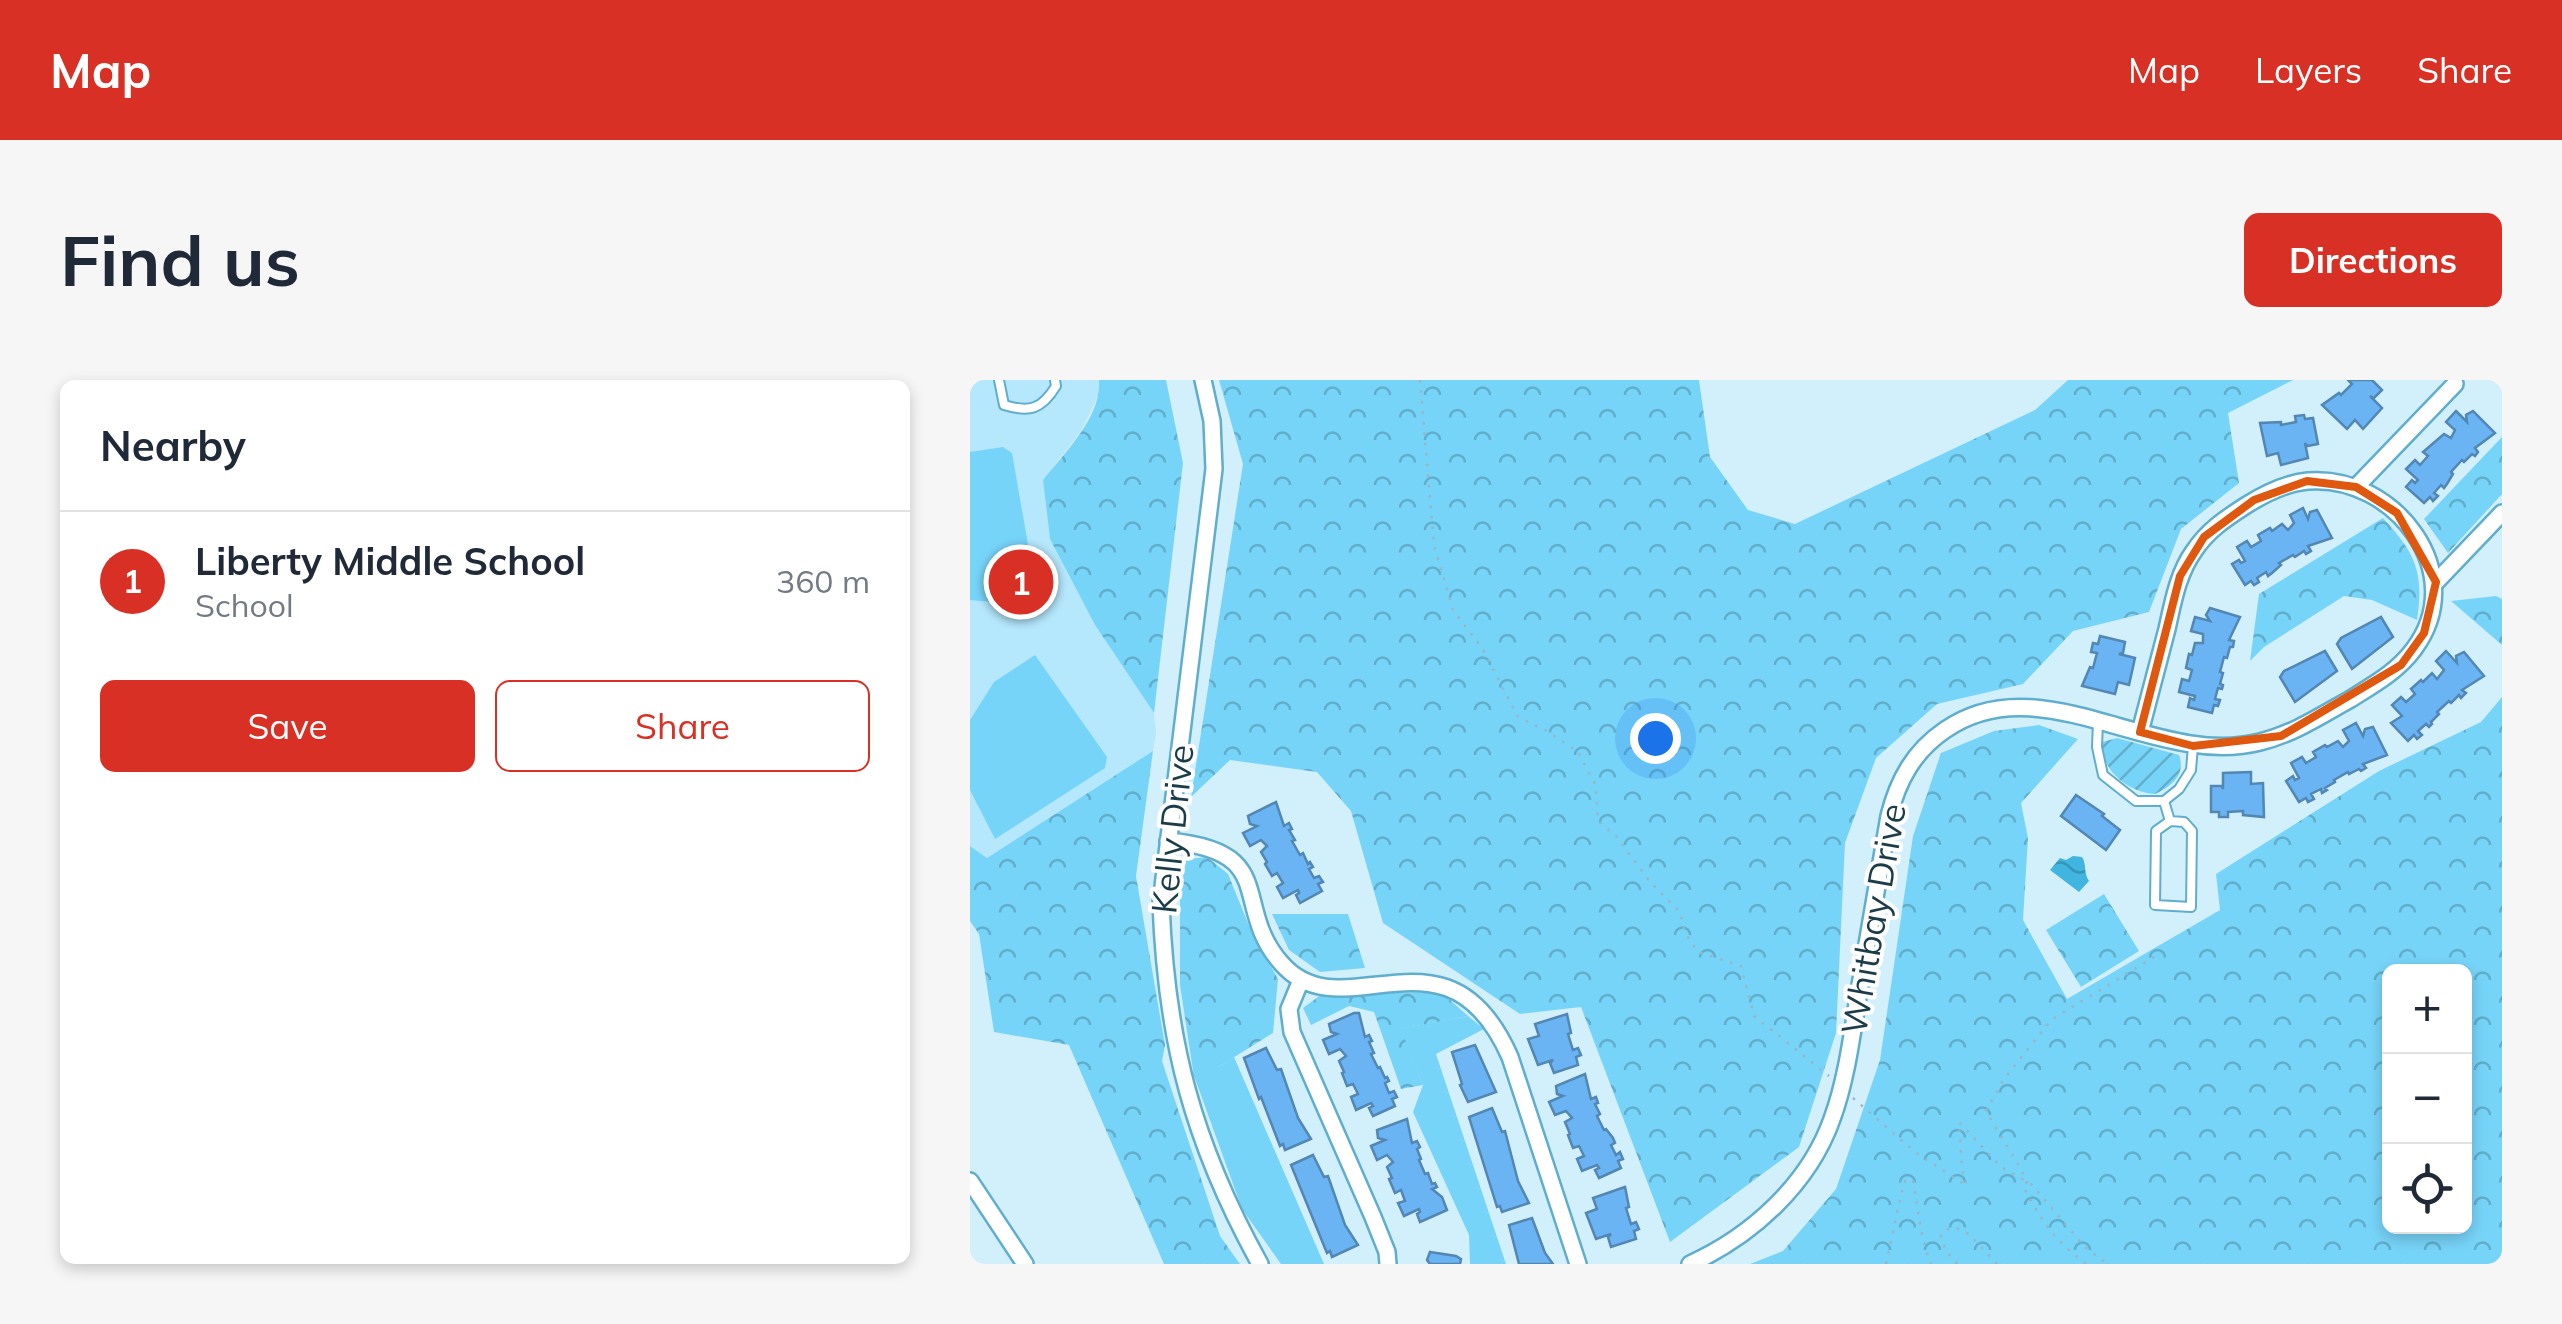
<!DOCTYPE html>
<meta charset="utf-8">
<style>
body{margin:0;font-family:Mulish,sans-serif;background:#f6f6f7;color:#1f2937}
.controls{position:absolute;right:30px;bottom:30px;display:grid;overflow:hidden;border-radius:15px;box-shadow:0 5px 15px #0003}
.controls button{width:90px;height:90px;display:grid;place-items:center;padding:0;border:0;border-bottom:2px solid #e0e1e3;background:#fff;color:#1f2937;font:50px sans-serif}
.you{position:absolute;left:685px;top:358px;width:35px;height:35px;margin:-25px;border:8px solid #fff;border-radius:50%;background:#1a73e8;box-shadow:0 0 0 15px #1a73e833}
.badge{display:grid;place-items:center;width:65px;height:65px;border-radius:50%;background:#d93025;color:#fff;font-size:32px;font-weight:700}
.pin{position:absolute;translate:-50% -50%;border:5px solid #fff;box-shadow:0 2px 10px #0006}
.list{margin:0;padding:0;list-style:none}
h2{display:flex;justify-content:space-between;align-items:center;height:130px;margin:0;padding:0 40px;font-size:42px}
h2 small{font-size:32px;font-weight:400;color:#747a83}
.list li{display:grid;grid-template-columns:65px 1fr auto;gap:30px;align-items:center;box-sizing:border-box;height:140px;padding:0 40px;border-top:2px solid #e0e1e3}
.list b{display:block;font-size:38px;white-space:nowrap}
.list p{margin:0;font-size:32px;white-space:nowrap;color:#747a83}
.list em{font-size:32px;font-style:normal;color:#747a83}
.actions{display:flex;gap:20px;padding:30px 40px}
.actions a{flex:1;padding:22px 0;border:2px solid #d93025;border-radius:15px;text-align:center;font-size:35px;color:#d93025}
.actions .main{background:#d93025;color:#fff}
.icon{flex:none;width:55px;height:55px;fill:none;stroke:currentColor;stroke-width:2;stroke-linecap:round;stroke-linejoin:round}
.map{position:relative;flex:none;width:1532px;height:884px;overflow:hidden;border-radius:15px}
header{display:flex;align-items:center;gap:60px;box-sizing:border-box;height:140px;padding:0 50px;background:#d93025;color:#fff}
header strong{font-size:48px}
nav{display:flex;gap:55px;margin-inline-start:auto;font-size:35px}
.intro{display:flex;align-items:center;justify-content:space-between;box-sizing:border-box;height:240px;padding:0 60px}
h1{margin:0;font-size:70px}
.button{padding:25px 45px;border-radius:15px;background:#d93025;color:#fff;font-size:35px;font-weight:700}
main{display:flex;gap:60px;padding:0 60px}
aside{flex:1;background:#fff;border-radius:15px;box-shadow:0 5px 15px #0003}
.map>svg:first-child{display:block}
.built{fill:#b5e7fd}
.grass{fill:#77d4f9}
.forest{fill:url(#forest-crowns);fill-rule:evenodd}
.garden{fill:url(#garden-furrows)}
.water{fill:url(#water-waves)}
.building{fill:#6ab4f4;stroke:#5286b3;stroke-width:2.5}
.lines{fill:none;stroke-linecap:round;stroke-linejoin:round}
.service-casing{stroke:#60aecd;stroke-width:12}
.minor-casing{stroke:#60aecd;stroke-width:20}
.path{stroke:#97b5c2;stroke-width:2.5;stroke-dasharray:2.5 8;stroke-linecap:butt}
.service{stroke:#fff;stroke-width:8}
.minor{stroke:#fff;stroke-width:15}
.marked{fill:none;stroke:#de580f;stroke-width:8;stroke-linejoin:round}
.labels{text-anchor:middle;dominant-baseline:central;stroke-width:8;stroke-linejoin:round;paint-order:stroke}
.street-label{font-size:35px;fill:#1b3c49;stroke:#fff}
</style>
<header>
<strong>Map</strong>
<nav><a>Map</a><a>Layers</a><a>Share</a></nav>
</header>
<div class="intro"><h1>Find us</h1><a class="button">Directions</a></div>
<main>
<aside>
<h2>Nearby<small></small></h2>
<ul class="list">
<li><span class="badge">1</span><div><b>Liberty Middle School</b><p>School</p></div><em>360 m</em></li>
</ul>
<div class="actions"><a class="main">Save</a><a>Share</a></div>
</aside>
<div class="map">
<svg width="1532" height="884" viewBox="0 0 1532 884">
<defs>
<pattern id="forest-crowns" width="20" height="18" patternUnits="userSpaceOnUse" patternTransform="scale(2.5)"><rect width="20" height="18" fill="#77d4f9"/><path d="M2 6a3 3 0 1 1 6 0M12 15a3 3 0 1 1 6 0" fill="none" stroke="#61adcc"/></pattern>
<pattern id="garden-furrows" width="10" height="10" patternUnits="userSpaceOnUse" patternTransform="scale(2.5)"><rect width="10" height="10" fill="#77d4f9"/><path d="M-1 1l2-2M0 10L10 0M9 11l2-2" fill="none" stroke="#61adcc"/></pattern>
<pattern id="water-waves" width="16" height="10" patternUnits="userSpaceOnUse" patternTransform="scale(2.5)"><rect width="16" height="10" fill="#40b5e0"/><path d="M0 5q4-4 8 0t8 0" fill="none" stroke="#3594b8"/></pattern>
</defs>
<rect width="100%" height="100%" fill="#d2effc"/>
<polygon class="built" points="0,0 129,0 130,12 111,51 73,100 80,159 125,245 184,333 186,352 183,371 17,478 0,466"/>
<g class="grass">
<polygon points="33,67 42,73 67,216 33,223 0,220 0,72"/>
<polygon points="65,275 137,377 135,388 25,459 0,410 0,340 24,302"/>
<polygon points="498,636 514,649 466,674 536,884 500,884 499,855 443,732 453,705 430,649"/>
<polygon points="264,677 354,884 311,884 272,829 223,693 250,686"/>
</g>
<g class="forest">
<path d="M 129,0 L 196,0 L 213,83 L 184,333 L 125,245 L 80,159 L 73,100 C 94,73 132,37 129,0 Z"/>
<polygon points="249,0 729,0 740,77 778,130 825,144 1065,30 1098,0 1323,0 1258,33 1269,103 1211,149 1179,232 1103,251 1053,304 967,324 906,378 875,463 866,653 829,767 700,862 611,627 550,634 413,543 381,431 347,392 260,380 221,417 273,84"/>
<polygon points="1532,57 1532,114 1478,173 1454,139"/>
<path d="M 1413,138 C 1446,174 1454,192 1447,240 L 1402,220 L 1374,216 L 1294,267 L 1280,281 L 1289,214 Z"/>
<polygon points="1526,216 1532,219 1532,265 1481,221"/>
<path d="M 1532,317 L 1532,884 L 780,884 L 813,871 L 866,809 L 910,680 L 943,456 L 971,373 L 1024,351 L 1069,345 L 1108,359 L 1051,423 L 1058,458 L 1053,540 L 1097,619 L 1250,530 L 1246,494 L 1409,391 L 1511,342 ZM 1420,592 L 1494,592 L 1494,846 L 1420,846 Z"/>
<polygon points="183,371 166,496 195,665 192,681 250,856 270,884 194,884 99,665 24,652 9,554 0,541 0,466 17,478"/>
<polygon points="237,477 258,494 282,553 308,599 303,653 250,686 224,697 210,605 210,480"/>
<polygon points="1134,514 1169,571 1111,607 1076,550"/>
<polygon points="302,534 378,534 395,588 350,592 319,570"/>
<polygon points="471,612 498,636 431,649 453,705 431,709 404,632 379,626 341,645 333,628 352,614"/>
</g>
<path class="garden" d="M 1147,358 L 1209,375 C 1216,395 1202,406 1185,414 C 1159,413 1130,390 1132,362 Z"/>
<path class="water" d="M 1103,476 L 1112,477 C 1117,484 1113,492 1119,501 L 1109,512 L 1080,490 L 1090,478 L 1096,480 Z"/>
<g class="building">
<polygon points="1378,0 1402,0 1412,10 1404,18 1400,16 1412,28 1393,49 1385,40 1377,49 1352,25 1369,13 1371,15 1382,4"/>
<polygon points="1486,31 1497,42 1496,35 1503,31 1525,53 1505,68 1508,72 1505,76 1502,74 1494,82 1492,80 1481,92 1483,94 1477,104 1474,108 1471,105 1464,113 1468,116 1463,121 1460,117 1454,123 1436,107 1442,100 1445,103 1448,100 1436,89 1445,80 1450,85 1458,76 1453,72 1474,54 1481,58 1485,50 1476,42"/>
<polygon points="1334,35 1335,39 1343,38 1348,64 1337,66 1335,63 1338,78 1311,85 1308,73 1297,76 1290,43 1311,42 1311,45 1326,42 1325,36"/>
<polygon points="1333,128 1338,139 1340,132 1347,130 1362,158 1338,166 1341,171 1336,174 1334,171 1325,177 1323,175 1309,183 1311,185 1302,193 1298,196 1296,192 1287,198 1289,202 1284,205 1281,201 1275,205 1262,184 1269,180 1271,183 1275,181 1267,167 1277,161 1281,167 1291,161 1288,155 1300,148 1302,151 1312,144 1318,150 1324,143 1320,135"/>
<polygon points="1240,228 1270,237 1259,260 1264,261 1263,267 1260,267 1257,278 1254,277 1250,292 1253,293 1250,304 1253,305 1252,309 1248,308 1245,319 1250,320 1248,326 1244,325 1242,333 1218,327 1220,318 1224,320 1225,316 1209,312 1212,299 1219,301 1222,290 1216,288 1219,274 1222,275 1225,263 1233,263 1233,254 1221,251 1225,237 1240,241 1236,235"/>
<polygon points="1411,237 1423,257 1382,289 1367,264 1371,258"/>
<polygon points="1130,256 1155,262 1153,273 1149,274 1165,278 1159,305 1148,302 1145,314 1112,306 1120,287 1123,288 1127,273 1121,272 1123,263 1128,264"/>
<polygon points="1355,271 1367,291 1325,322 1310,297 1314,291"/>
<polygon points="1476,271 1487,283 1486,276 1494,272 1514,296 1492,310 1496,313 1491,318 1489,315 1481,323 1479,321 1467,332 1469,334 1461,342 1462,344 1459,347 1456,344 1448,351 1452,355 1447,359 1444,355 1438,361 1421,343 1432,336 1422,325 1431,317 1436,322 1445,314 1441,309 1451,300 1453,302 1462,293 1467,299 1474,290 1466,281"/>
<polygon points="1386,343 1393,356 1395,349 1403,347 1417,375 1393,384 1396,388 1391,391 1389,389 1379,394 1378,392 1364,400 1365,402 1355,408 1357,410 1352,413 1351,409 1341,414 1344,419 1338,422 1336,418 1329,422 1316,401 1323,396 1325,400 1329,398 1321,383 1332,377 1336,383 1346,377 1343,372 1355,365 1357,367 1368,361 1373,367 1379,361 1373,350"/>
<polygon points="1281,392 1281,404 1293,403 1294,437 1273,435 1273,431 1258,432 1258,437 1249,437 1249,432 1241,432 1241,406 1252,406 1253,409 1253,393"/>
<polygon points="1106,415 1134,434 1132,436 1150,450 1136,470 1091,436"/>
<polygon points="306,422 314,446 319,443 322,449 319,450 325,460 322,461 330,475 333,473 338,484 340,482 343,487 339,489 344,498 349,496 353,502 348,504 352,511 330,523 326,515 329,513 328,510 313,518 307,507 313,503 307,493 302,496 295,484 297,482 291,472 297,466 291,460 280,466 273,453 287,446 280,444 278,436"/>
<polygon points="384,633 389,633 395,657 399,655 402,661 399,662 404,673 401,674 408,688 410,687 415,698 417,697 419,701 415,703 419,713 424,711 427,717 422,719 425,726 403,736 399,728 403,726 401,723 386,730 381,717 388,714 383,704 377,706 372,693 374,692 369,681 376,676 370,669 359,674 353,660 367,654 361,652 359,644"/>
<polygon points="597,634 601,653 598,654 603,670 608,668 611,675 606,677 608,685 584,693 580,683 583,680 568,685 558,659 569,656 565,644"/>
<polygon points="505,665 526,712 498,722 490,705 492,704 482,672"/>
<polygon points="296,668 307,690 311,689 328,738 341,759 315,770 313,764 310,766 291,717 289,719 274,678"/>
<polygon points="615,694 621,719 626,717 628,723 625,724 630,734 627,736 634,750 636,749 643,758 645,763 641,765 646,775 650,772 653,779 648,781 651,788 629,798 625,790 629,788 627,785 612,791 607,779 614,776 609,766 603,768 598,755 600,754 595,742 602,738 596,731 585,735 579,722 593,716 587,714 586,706"/>
<polygon points="522,728 532,752 535,751 548,801 559,823 532,832 530,826 527,827 499,737"/>
<polygon points="437,739 442,763 447,761 450,767 447,769 451,779 449,780 455,794 458,793 462,804 465,803 467,807 462,809 472,817 477,830 450,842 447,834 450,832 449,829 434,836 428,823 435,821 431,810 425,813 419,799 422,798 417,787 423,782 417,775 407,780 401,766 415,760 408,758 407,750"/>
<polygon points="343,775 354,797 358,796 375,845 388,865 362,877 360,871 357,873 321,785"/>
<polygon points="655,807 659,827 656,828 661,844 666,842 669,849 664,851 666,859 641,867 638,857 641,854 626,859 616,833 627,829 623,818"/>
<polygon points="562,838 575,873 583,884 549,884 539,845"/>
<polygon points="460,872 486,876 491,879 490,884 460,884 457,880"/>
</g>
<g class="lines">
<g class="service-casing">
<g id="service">
<path d="M 29,0 L 34,25 C 60,33 72,29 86,6 L 85,0"/>
<polyline points="1128,342 1127,367 1133,395 1166,421 1194,421 1209,409 1221,390 1223,366"/>
<polyline points="1194,421 1200,441 1186,451 1185,525 1221,527 1222,451 1214,442 1200,441"/>
</g>
</g>
<g class="minor-casing">
<g id="minor">
<path d="M 233,0 L 242,41 L 244,89 L 191,523 C 196,661 223,763 290,884"/>
<polyline points="1386,107 1485,4"/>
<polyline points="1466,202 1532,133"/>
<path d="M 198,461 C 311,471 260,526 312,584 C 374,654 477,534 540,677 L 608,884"/>
<polyline points="331,600 319,629 322,652 403,837 417,872 418,884"/>
<polyline points="0,801 55,884"/>
<path d="M 720,884 C 782,856 839,804 862,739 C 877,698 882,654 889,611 C 899,553 909,495 919,436 C 928,400 944,371 975,350 C 1071,283 1185,389 1290,362 C 1323,354 1350,336 1379,320 C 1403,305 1427,292 1444,269 C 1501,193 1424,94 1338,101 C 1315,103 1294,114 1275,126 C 1255,139 1237,151 1224,171 C 1208,193 1203,222 1197,249 C 1188,283 1179,317 1170,352"/>
</g>
</g>
<g class="path">
<polyline points="450,0 464,165 483,230 512,268 548,337 577,351 608,372 626,406 628,441 646,456 681,503 710,532 715,553 728,572 771,586 784,636 859,696"/>
<polyline points="883,718 945,772 997,806 992,789 989,742 1031,787 1061,804 1116,868 1137,884"/>
<path d="M 916,884 L 934,802 L 939,799 L 943,800 C 949,831 949,854 961,884"/>
<polyline points="987,884 976,871 971,856 975,850 984,847 999,854 1027,884"/>
<path d="M 1116,884 C 1082,858 1073,843 1053,806 L 1057,802 C 1046,777 1029,755 1016,731 L 1034,699 L 1081,640 L 1184,577"/>
</g>
<use href="#service" class="service"/>
<use href="#minor" class="minor"/>
</g>
<path class="marked" d="M 1337,101 L 1386,107 L 1427,133 L 1466,202 L 1454,253 L 1431,285 L 1311,356 L 1223,366 L 1170,352 L 1210,196 L 1234,157 L 1284,120 Z"/>
<g class="labels">
<g class="street-label">
<text transform="translate(202 449) rotate(-84)">Kelly Drive</text>
<text transform="translate(903 539) rotate(-80)">Whitbay Drive</text>
</g>
</g>
</svg>
<div class="controls">
<button>+</button>
<button>−</button>
<button><svg class="icon" aria-label="locate" viewBox="0 0 24 24"><circle cx="12" cy="12" r="6"/><path d="M12 2v4M12 18v4M2 12h4M18 12h4"/></svg></button>
</div>
<div class="you"></div>
<div class="pin badge" style="left:51px;top:202px">1</div>
</div>
</main>
